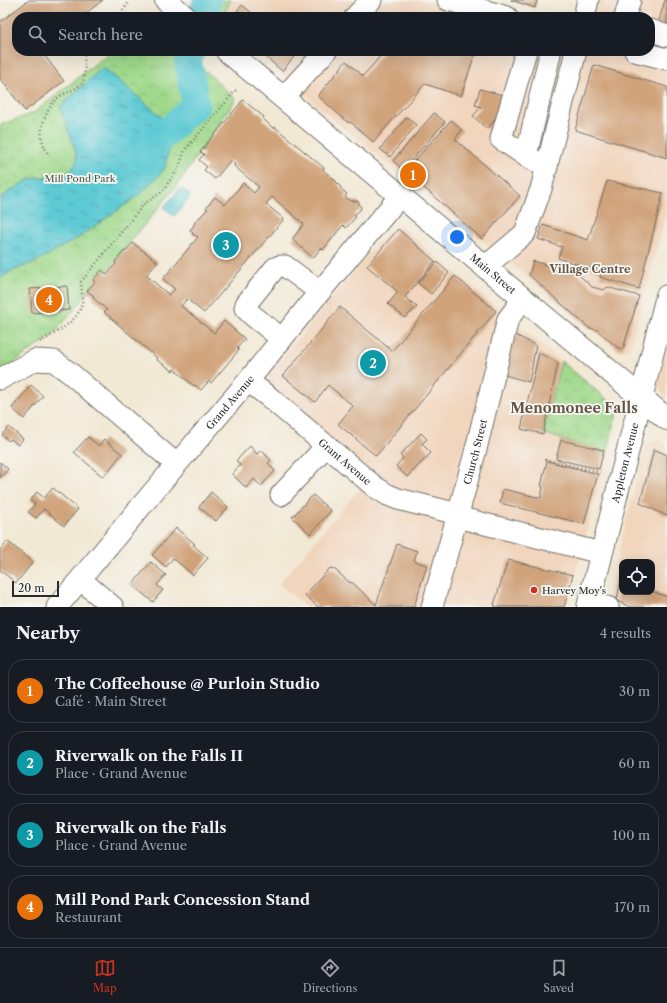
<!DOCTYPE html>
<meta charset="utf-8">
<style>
body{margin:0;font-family:"Libre Caslon Text",serif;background:#20242c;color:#f1f3f6}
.controls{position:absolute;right:12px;bottom:12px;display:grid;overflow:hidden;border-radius:8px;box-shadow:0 4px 16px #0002}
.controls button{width:36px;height:36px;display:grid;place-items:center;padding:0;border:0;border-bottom:1px solid #363941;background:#171b24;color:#f1f3f6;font:20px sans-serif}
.scale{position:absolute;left:12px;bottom:10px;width:47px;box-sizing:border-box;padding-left:4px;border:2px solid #2b2b2b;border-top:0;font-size:11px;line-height:14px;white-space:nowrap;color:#2b2b2b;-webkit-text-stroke:3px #f6f6f2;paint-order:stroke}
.you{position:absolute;left:457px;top:237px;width:14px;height:14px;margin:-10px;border:3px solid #fff;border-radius:50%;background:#1a73e8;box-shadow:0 0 0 6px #1a73e833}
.badge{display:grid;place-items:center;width:26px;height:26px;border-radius:50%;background:#c8321e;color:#fff;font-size:13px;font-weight:700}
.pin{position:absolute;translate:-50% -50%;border:2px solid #fff;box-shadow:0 1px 4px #0006}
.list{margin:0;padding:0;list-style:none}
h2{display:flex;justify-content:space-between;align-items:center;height:52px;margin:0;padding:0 16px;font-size:17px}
h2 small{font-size:13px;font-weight:400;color:#9ea1a6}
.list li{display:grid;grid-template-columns:26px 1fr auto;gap:12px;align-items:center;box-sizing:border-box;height:64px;margin:0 8px 8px;padding:0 8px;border:1px solid #363941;border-radius:16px}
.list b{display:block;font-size:15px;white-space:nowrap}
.list p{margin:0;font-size:13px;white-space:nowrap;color:#9ea1a6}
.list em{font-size:13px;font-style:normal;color:#9ea1a6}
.icon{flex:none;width:22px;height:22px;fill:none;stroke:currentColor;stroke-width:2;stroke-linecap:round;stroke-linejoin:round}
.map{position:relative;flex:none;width:667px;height:607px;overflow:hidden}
.search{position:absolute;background:#171b24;box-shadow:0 4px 16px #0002;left:12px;right:12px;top:12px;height:44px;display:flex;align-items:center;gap:10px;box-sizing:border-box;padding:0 14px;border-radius:16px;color:#9ea1a6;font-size:15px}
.sheet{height:340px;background:#171b24}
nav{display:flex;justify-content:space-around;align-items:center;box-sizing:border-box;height:56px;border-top:1px solid #363941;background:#171b24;font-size:11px;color:#9ea1a6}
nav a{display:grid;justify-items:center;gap:2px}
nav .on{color:#c8321e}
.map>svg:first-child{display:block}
.built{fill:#f1d5bd;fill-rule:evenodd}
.park{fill:url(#park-crowns);stroke:#66825c}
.water{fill:url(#water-ripples);stroke:#447a80}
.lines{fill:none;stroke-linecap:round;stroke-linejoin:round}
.river{stroke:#5dcad4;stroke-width:28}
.building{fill:#d0a37a}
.minor-casing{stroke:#716e66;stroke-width:23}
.major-casing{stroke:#716e66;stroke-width:24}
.path{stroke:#716e66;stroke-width:2.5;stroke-dasharray:1 3;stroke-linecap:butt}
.minor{stroke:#fff;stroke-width:21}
.major{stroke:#fff;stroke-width:22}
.poi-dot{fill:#c8321e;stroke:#f6f6f2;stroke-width:1.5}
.labels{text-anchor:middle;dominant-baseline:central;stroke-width:3.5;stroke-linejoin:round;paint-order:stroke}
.park-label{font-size:10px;fill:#485643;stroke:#f6f6f2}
.street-label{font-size:10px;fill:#2b2b2b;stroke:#f6f6f2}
.poi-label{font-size:10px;fill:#2b2b2b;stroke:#f6f6f2;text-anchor:start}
.neighbourhood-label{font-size:11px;font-weight:bold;fill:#655547;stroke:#f6f6f2}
.district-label{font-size:14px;font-weight:bold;fill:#655547;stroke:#f6f6f2}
</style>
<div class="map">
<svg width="667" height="607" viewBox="0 0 667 607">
<defs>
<pattern id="park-crowns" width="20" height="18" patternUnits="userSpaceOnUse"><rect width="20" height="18" fill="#a0d98c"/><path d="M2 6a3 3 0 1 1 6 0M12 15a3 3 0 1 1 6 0" fill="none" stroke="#8aba79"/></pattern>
<pattern id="water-ripples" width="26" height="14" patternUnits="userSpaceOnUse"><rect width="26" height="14" fill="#5dcad4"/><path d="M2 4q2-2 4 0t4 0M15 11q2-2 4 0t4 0" fill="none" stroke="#4da4ac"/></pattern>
</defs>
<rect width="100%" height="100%" fill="#f6f6f2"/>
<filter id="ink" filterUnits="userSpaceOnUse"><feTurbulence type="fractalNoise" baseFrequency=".025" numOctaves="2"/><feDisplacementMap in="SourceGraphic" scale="8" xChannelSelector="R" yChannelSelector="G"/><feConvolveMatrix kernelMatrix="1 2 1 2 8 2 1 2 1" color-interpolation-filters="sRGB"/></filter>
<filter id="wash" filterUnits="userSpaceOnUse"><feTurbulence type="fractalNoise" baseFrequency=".012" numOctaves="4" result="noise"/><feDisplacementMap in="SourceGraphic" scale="16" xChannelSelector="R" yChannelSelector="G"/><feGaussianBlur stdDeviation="0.9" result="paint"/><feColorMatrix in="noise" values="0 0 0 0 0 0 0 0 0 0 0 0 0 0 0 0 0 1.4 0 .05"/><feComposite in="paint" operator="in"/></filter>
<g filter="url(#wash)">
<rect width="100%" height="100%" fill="#f2e9d5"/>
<g class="built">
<polygon points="231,0 420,0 482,17 222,17"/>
<polygon points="594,0 667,0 667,208 632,341 629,347 626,350 622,351 618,351 327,114 255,51 650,51 650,17 590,17"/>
<polygon points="398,227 401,227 561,361 543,433 607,454 567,607 307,607 279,584 372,473 273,389 269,379 270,373 382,237 391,230"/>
<polygon points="667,344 667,399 661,391 658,384"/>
<path d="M 658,440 L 667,446 L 667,607 L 605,607 L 644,449 L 647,444 ZM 622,562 L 652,562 L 652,592 L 622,592 Z"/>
</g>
<g class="park">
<polygon points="193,0 231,0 222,17 216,17"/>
<path d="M 111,51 L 184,51 C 202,67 218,83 236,99 L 176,187 L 52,336 L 0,372 L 0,125 L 34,113 Z"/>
<polygon points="561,361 616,407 617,413 607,454 543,433"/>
</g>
<g class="water">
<path d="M 103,67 L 183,135 L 169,149 L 164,170 L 139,195 L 78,238 L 37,261 L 10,272 L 0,278 L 0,199 C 5,194 25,181 31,179 C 45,175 75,181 77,157 C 77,152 63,116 60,107 Z"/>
<polygon points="181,188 191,196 174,216 164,207"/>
</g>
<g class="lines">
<g class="river">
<polyline points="202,17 207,0"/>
<polyline points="144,153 196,105 188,61 191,51"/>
</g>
</g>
<g id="blocks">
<g class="building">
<polygon points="29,0 103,0 81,17 17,17 17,51 41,51 64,81 25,111 0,78 0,22"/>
<polygon points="511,0 537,0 535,8"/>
<polygon points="665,0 667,0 667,33 656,30"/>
<polygon points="242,5 257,17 232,17"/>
<polygon points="271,51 299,51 282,71 266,57"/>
<polygon points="385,51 476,51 461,96 425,84 373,142 352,123 347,122 318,96 346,61 363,76"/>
<polygon points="594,65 667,87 667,158 575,130"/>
<polygon points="480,89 510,97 500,114 487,129 473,116 481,107 475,105"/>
<polygon points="243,100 264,117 263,119 274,129 275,127 324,168 323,170 336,181 336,182 341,187 340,188 347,194 345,197 351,201 358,201 361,208 360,210 354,215 356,217 346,228 343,225 323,250 321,248 313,258 292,239 304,224 272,197 266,204 284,219 204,313 187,299 181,306 214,333 224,321 245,339 237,348 239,350 211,383 209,381 201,390 195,385 194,386 174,369 173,371 157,360 158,359 104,312 107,310 93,298 94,296 87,291 95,282 93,280 102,270 107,275 116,263 115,262 124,251 125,252 133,243 158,262 146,275 169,295 175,289 163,279 198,237 192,234 193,233 190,230 193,227 195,222 208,209 206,208 215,197 225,205 243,183 254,193 259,187 234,166 235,164 230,161 215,179 204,170 207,167 199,160 204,154 200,152"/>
<polygon points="434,113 445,122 403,170 393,161"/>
<polygon points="407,117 416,125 390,157 380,149"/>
<polygon points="451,120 462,130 455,139 520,196 482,239 405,171"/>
<polygon points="607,181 663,193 639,289 600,277 601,272 558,258 562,247 538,239 543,225 588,240"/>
<polygon points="398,229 435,261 405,297 417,307 405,318 388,304 398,292 367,266"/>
<polygon points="533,261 578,274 592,287 604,290 607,287 639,296 623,349 618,348 597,330 589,328 529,275"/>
<polygon points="437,262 449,273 431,294 418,283"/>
<polygon points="455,276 496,311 376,456 338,424 353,406 328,385 315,402 283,376 340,307 392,351"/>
<polygon points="67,286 69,310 32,313 30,289"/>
<polygon points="513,334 536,345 529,382 501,374"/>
<polygon points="539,353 558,363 543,434 521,429"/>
<polygon points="31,385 43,396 24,419 12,408"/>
<polygon points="9,427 23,439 18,445 11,439 9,441 2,435"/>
<polygon points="421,433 427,439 422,444 431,453 407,477 396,466 403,458 400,455"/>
<polygon points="88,437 99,446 104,439 122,454 103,477 74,452"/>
<polygon points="561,440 604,450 599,469 556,459"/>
<polygon points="250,446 257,454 261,450 271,460 268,463 275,471 261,486 254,479 246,488 232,474 240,465 236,461"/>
<polygon points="654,449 667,455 667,516 640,503"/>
<polygon points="547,461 598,474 584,524 500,503 503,489 541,498 543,487 541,486"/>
<polygon points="0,462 8,469 0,478"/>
<polygon points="53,488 78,509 64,526 44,509 36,518 28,512 35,504 30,500 37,492 44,498"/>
<polygon points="211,492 228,507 216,521 199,507"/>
<polygon points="313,495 331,511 310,534 292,517"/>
<polygon points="176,528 195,544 193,545 208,558 193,575 173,558 166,567 152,555"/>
<polygon points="7,541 33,562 16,583 0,570 0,550"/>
<polygon points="397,544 417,551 414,561 427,565 414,607 318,607 305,595 330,568 334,569 349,582 353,583 376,605"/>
<polygon points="508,560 573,575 564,607 495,607 495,605 494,605"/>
<polygon points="151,562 166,575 157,585 163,590 153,602 132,585"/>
<polygon points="621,577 622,592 652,591 667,597 667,607 630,607 617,601"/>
</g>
</g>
</g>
<g filter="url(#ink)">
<use href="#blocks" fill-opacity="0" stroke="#716e66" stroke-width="1"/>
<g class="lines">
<g class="minor-casing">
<g id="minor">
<polyline points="448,0 507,17"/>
<polyline points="355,17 371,0"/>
<polyline points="584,17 588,0"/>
<polyline points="625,17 630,0"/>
<polyline points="650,30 667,36"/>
<polyline points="526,51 501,139 526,156 547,167"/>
<polyline points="635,51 667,59"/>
<polyline points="283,98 326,51"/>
<polyline points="526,156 550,54"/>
<polyline points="485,267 525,233 541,189 576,51"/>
<polyline points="282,339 252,315 245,308 246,304 275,268 280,266 285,266 320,292"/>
<polyline points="0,379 35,360 54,361 70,373 176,464"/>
<path id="s1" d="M 248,381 L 269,397 L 375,487 L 388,495 L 398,499 L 458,514"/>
<polyline points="281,495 327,445"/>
<polyline points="457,517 601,553"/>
<polyline points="81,580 113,607"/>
<polyline points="589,604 608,607"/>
<path id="s2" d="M 57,607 L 153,492 L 248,381 L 313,300 L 400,196"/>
<path id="s3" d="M 432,607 L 475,453 L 508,319 L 523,299"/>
</g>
</g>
<g class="major-casing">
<g id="major">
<polyline points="166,0 185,17"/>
<path id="s4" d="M 227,51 L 667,419"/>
<path id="s5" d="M 588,607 L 667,296"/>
</g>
</g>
<g class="path">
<polyline points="118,17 130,1"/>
<path d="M 50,156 C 38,141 40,125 49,109 C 52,104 54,100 59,97 C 67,91 80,90 84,79 C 86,70 83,60 85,51"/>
<path d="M 40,342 C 55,333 78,322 82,304 C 83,297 81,288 81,282 L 144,204 L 162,192 L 178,169 L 185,150 L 236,90"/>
<polyline points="545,460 600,472"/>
</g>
<use href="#minor" class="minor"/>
<use href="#major" class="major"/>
</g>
</g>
<circle class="poi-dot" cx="534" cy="590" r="4"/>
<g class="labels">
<g class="park-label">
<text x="80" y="178">Mill Pond Park</text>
</g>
<g class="street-label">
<text stroke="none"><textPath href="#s4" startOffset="347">Main Street</textPath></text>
<text stroke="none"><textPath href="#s2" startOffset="268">Grand Avenue</textPath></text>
<text stroke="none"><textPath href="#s3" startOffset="161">Church Street</textPath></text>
<text stroke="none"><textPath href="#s1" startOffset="126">Grant Avenue</textPath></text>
<text stroke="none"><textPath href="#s5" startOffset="149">Appleton Avenue</textPath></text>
</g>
<g class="poi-label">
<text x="542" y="590">Harvey Moy's</text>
</g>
<g class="neighbourhood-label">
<text x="590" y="269">Village Centre</text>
</g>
<g class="district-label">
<text x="574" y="408">Menomonee Falls</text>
</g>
</g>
</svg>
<div class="controls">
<button><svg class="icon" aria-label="locate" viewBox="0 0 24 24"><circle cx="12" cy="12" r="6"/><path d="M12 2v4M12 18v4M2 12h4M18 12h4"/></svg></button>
</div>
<div class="scale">20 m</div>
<div class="you"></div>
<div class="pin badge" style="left:413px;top:175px;background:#e8710a">1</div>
<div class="pin badge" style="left:373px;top:363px;background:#0f9aa8">2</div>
<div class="pin badge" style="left:226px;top:245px;background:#0f9aa8">3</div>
<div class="pin badge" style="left:49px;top:300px;background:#e8710a">4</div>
<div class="search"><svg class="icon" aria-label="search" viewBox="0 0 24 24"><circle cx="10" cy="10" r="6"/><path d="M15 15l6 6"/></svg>Search here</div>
</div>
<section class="sheet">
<h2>Nearby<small>4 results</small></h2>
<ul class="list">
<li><span class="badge" style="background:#e8710a">1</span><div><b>The Coffeehouse @ Purloin Studio</b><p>Café · Main Street</p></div><em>30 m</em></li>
<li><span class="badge" style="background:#0f9aa8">2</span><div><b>Riverwalk on the Falls II</b><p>Place · Grand Avenue</p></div><em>60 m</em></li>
<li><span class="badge" style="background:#0f9aa8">3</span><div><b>Riverwalk on the Falls</b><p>Place · Grand Avenue</p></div><em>100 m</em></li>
<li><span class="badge" style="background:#e8710a">4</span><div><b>Mill Pond Park Concession Stand</b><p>Restaurant</p></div><em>170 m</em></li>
</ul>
</section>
<nav>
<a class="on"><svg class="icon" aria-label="map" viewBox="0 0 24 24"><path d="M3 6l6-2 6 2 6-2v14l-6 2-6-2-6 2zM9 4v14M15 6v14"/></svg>Map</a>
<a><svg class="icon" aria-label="directions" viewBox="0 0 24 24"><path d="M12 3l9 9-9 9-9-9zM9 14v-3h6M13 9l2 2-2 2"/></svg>Directions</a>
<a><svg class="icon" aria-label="saved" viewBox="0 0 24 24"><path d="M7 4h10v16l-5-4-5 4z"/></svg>Saved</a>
</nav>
